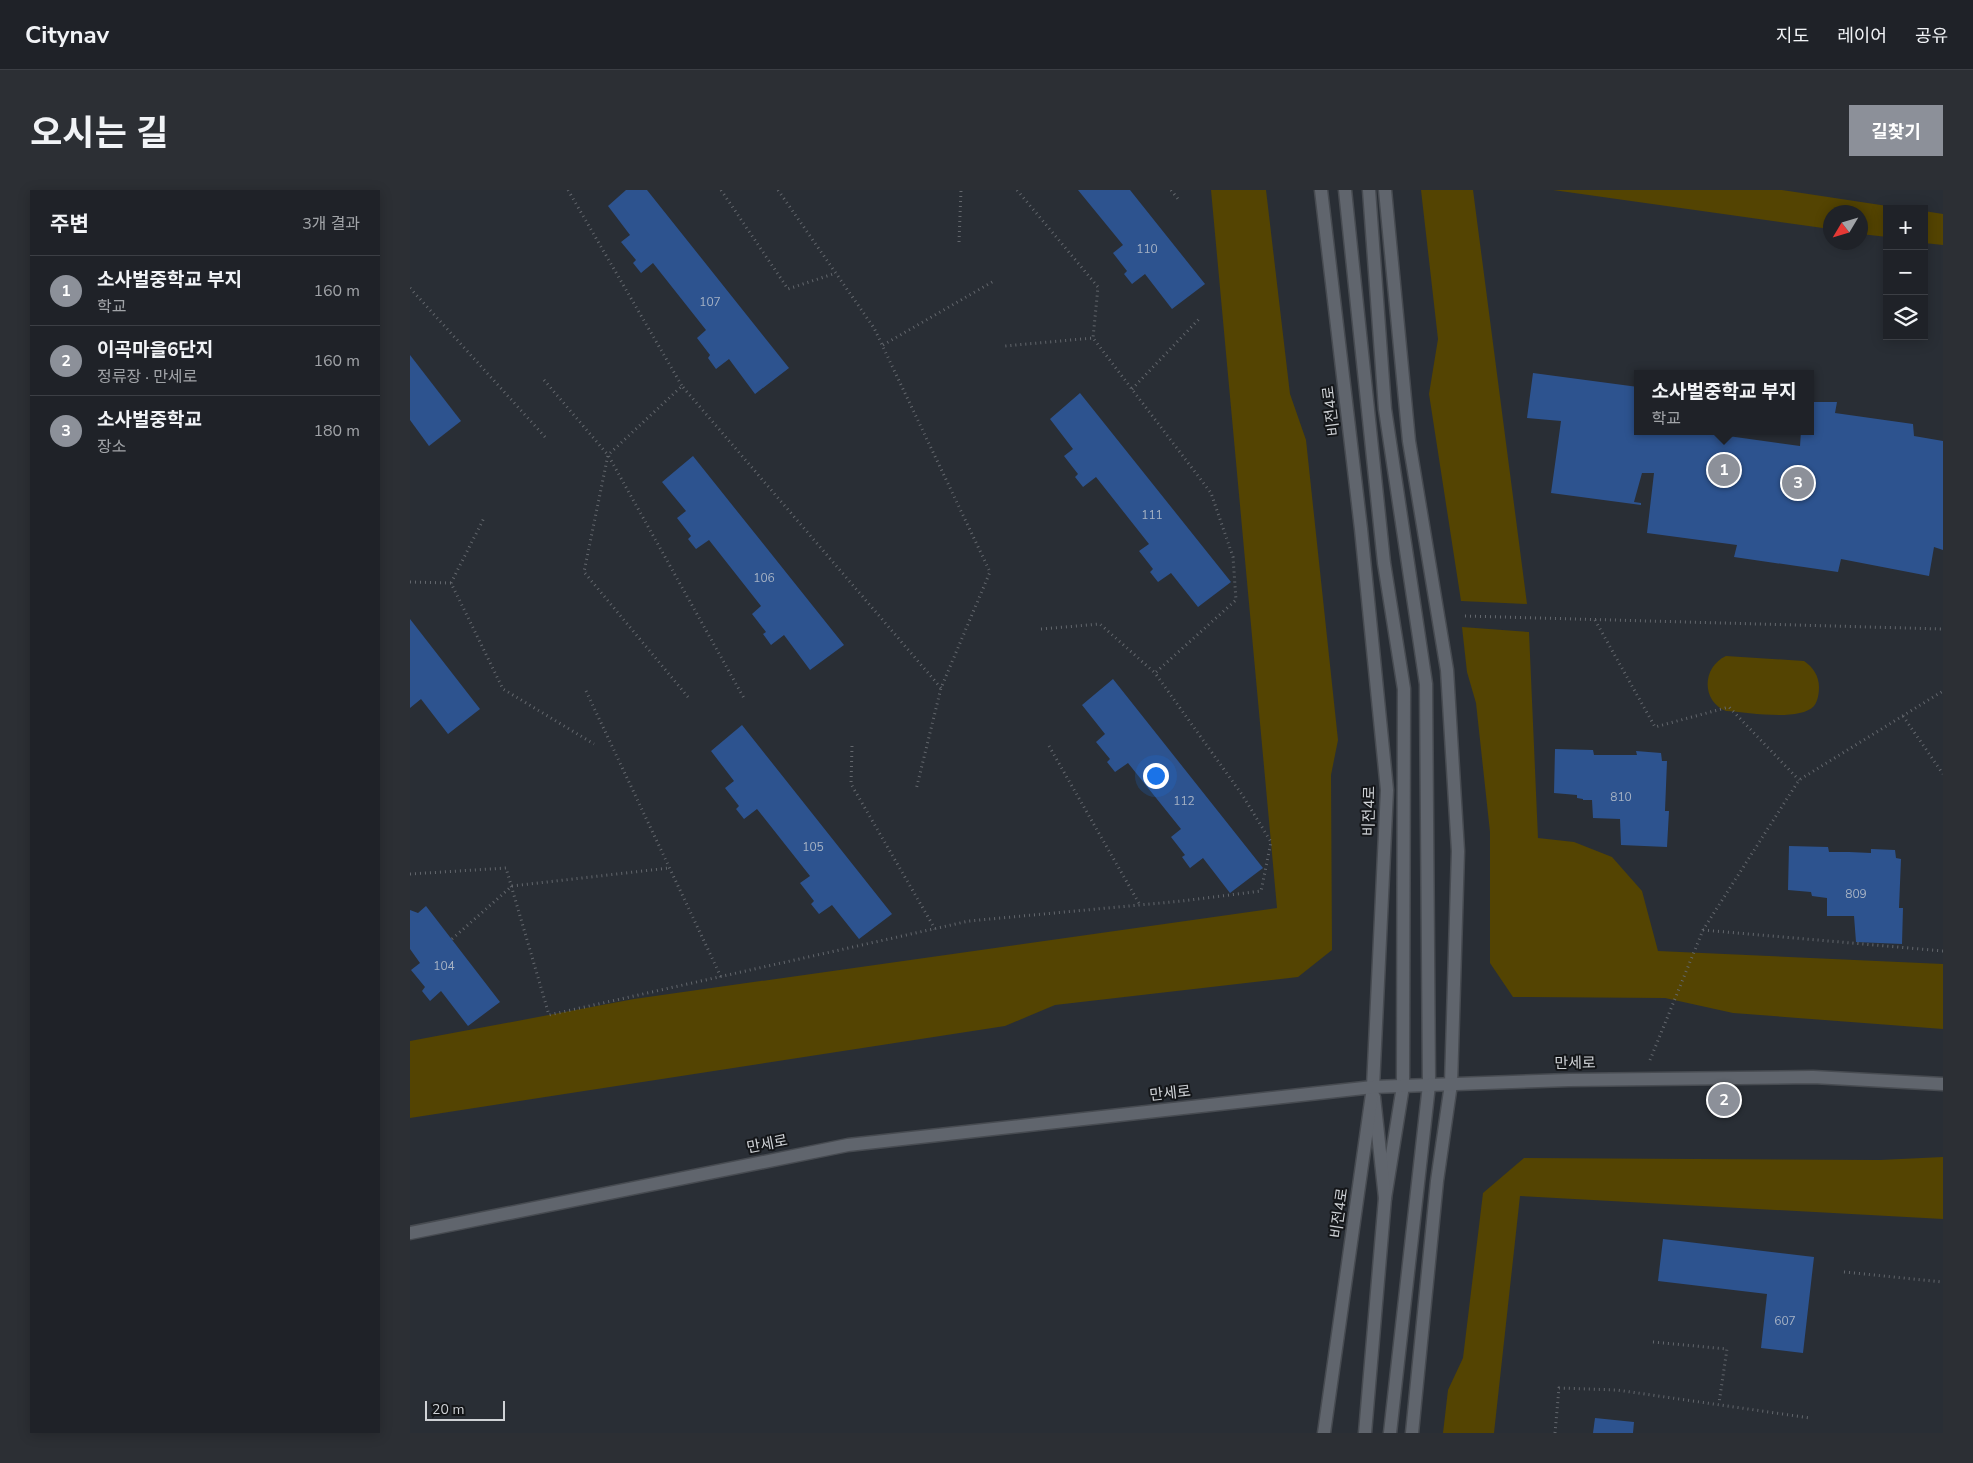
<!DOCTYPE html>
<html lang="ko">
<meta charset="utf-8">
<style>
body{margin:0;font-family:"Nunito Sans","Noto Sans KR",sans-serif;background:#2c2f34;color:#f1f3f6}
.controls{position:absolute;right:15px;top:15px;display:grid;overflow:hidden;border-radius:0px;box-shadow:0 2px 12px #0003}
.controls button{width:45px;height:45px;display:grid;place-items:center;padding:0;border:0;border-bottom:1px solid #3c3f45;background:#1f2228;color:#f1f3f6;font:25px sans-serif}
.compass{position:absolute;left:1413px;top:15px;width:45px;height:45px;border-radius:50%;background:#1f2228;box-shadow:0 2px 12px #0003;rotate:232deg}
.scale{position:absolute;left:15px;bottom:12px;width:80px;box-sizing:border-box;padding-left:5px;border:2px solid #cfd2d6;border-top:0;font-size:14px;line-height:18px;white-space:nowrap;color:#cfd2d6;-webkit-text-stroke:4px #141619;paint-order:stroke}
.you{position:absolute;left:745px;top:585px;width:18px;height:18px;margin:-12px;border:4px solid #fff;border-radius:50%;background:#1a73e8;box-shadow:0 0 0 8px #1a73e833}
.badge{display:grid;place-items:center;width:32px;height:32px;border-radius:50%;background:#8c9099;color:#fff;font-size:16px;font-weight:700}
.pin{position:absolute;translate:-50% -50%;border:2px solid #fff;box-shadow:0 1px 5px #0006}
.popup{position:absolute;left:1224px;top:180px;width:180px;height:65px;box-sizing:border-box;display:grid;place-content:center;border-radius:0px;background:#1f2228;filter:drop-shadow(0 1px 4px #0005);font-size:16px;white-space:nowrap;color:#a1a4a8}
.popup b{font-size:19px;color:#f1f3f6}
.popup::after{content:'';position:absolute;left:50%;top:100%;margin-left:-10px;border:10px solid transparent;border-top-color:#1f2228}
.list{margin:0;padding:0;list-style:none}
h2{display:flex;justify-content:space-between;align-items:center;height:65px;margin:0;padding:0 20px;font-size:21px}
h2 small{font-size:16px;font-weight:400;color:#a1a4a8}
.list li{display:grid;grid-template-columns:32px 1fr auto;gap:15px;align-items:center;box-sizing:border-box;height:70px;padding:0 20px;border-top:1px solid #3c3f45}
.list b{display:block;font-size:19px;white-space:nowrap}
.list p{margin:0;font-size:16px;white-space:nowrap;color:#a1a4a8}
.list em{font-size:16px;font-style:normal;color:#a1a4a8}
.icon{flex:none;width:28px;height:28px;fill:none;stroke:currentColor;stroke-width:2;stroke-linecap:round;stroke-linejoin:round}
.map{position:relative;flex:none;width:1533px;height:1243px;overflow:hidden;border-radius:0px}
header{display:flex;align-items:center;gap:30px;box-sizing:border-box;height:70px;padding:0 25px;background:#1f2228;border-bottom:1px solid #3c3f45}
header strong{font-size:24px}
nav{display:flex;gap:28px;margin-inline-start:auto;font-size:18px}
.intro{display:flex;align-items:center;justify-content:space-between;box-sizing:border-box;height:120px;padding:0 30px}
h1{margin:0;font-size:35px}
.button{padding:12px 22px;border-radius:0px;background:#8c9099;color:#fff;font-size:18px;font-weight:700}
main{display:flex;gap:30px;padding:0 30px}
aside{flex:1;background:#1f2228;border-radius:0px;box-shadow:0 2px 12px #0003}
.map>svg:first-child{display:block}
.green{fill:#544402}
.building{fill:#2d538f}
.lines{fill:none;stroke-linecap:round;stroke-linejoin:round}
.service-casing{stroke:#474b51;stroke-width:15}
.secondary-casing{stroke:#474b51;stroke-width:15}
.path{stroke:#63676d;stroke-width:3;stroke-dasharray:1 4;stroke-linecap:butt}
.service{stroke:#60656d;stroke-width:12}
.secondary{stroke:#60656d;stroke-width:12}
.labels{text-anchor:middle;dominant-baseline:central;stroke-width:4;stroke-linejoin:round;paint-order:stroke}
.number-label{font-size:12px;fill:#a6b2c4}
.street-label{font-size:15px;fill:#cfd2d6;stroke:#141619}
</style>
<header>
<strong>Citynav</strong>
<nav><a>지도</a><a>레이어</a><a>공유</a></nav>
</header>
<div class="intro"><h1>오시는 길</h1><a class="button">길찾기</a></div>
<main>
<aside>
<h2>주변<small>3개 결과</small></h2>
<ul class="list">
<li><span class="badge">1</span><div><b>소사벌중학교 부지</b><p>학교</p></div><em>160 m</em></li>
<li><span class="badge">2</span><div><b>이곡마을6단지</b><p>정류장 · 만세로</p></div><em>160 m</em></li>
<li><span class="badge">3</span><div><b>소사벌중학교</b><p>장소</p></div><em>180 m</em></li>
</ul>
</aside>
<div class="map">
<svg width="1533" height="1243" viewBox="0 0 1533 1243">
<rect width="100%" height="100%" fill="#292e35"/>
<g class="green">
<polygon points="801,0 856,0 880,204 896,250 928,550 921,585 922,760 888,787 645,815 595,836 0,928 0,851 224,809 867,718"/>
<polygon points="1011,0 1063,0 1117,414 1051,411 1019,204 1028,149"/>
<polygon points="1143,0 1372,0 1497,19 1477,19 1477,47 1451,44 1450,22 1420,22 1420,39"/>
<polygon points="1514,21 1533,24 1533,55 1514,53"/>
<polygon points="1052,437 1119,442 1128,648 1164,652 1202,667 1232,701 1248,761 1533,774 1533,839 1323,823 1255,808 1103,807 1080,773 1080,642 1066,513 1057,482"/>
<path d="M 1316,466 L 1394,471 C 1403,477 1409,486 1409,497 C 1409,503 1408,511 1404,516 C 1389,532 1337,522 1316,521 C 1291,511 1292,477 1316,466 Z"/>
<polygon points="1533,967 1533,1029 1110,1006 1084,1243 1033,1243 1038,1200 1053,1168 1073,1003 1114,968 1470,970"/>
</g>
<g class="building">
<polygon points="216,0 237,0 379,178 345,204 319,169 306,179 298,168 300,165 287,148 296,140 243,73 231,83 223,73 226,70 211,52 220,45 198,16"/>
<polygon points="668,0 720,0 795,94 762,119 735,84 722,94 714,84 717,81 703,63 713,55"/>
<polygon points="0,165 51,231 19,256 0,230"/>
<polygon points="1123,183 1228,197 1228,241 1311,241 1311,245 1390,256 1391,241 1400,241 1400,212 1427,212 1425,223 1503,234 1504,246 1533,251 1533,360 1524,357 1519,386 1431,369 1428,382 1324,367 1327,355 1237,343 1244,283 1232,283 1224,312 1231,313 1231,315 1141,303 1151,231 1117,228"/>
<polygon points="670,203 821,392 788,417 761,383 748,392 740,382 743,379 729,361 739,354 686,287 673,297 665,287 668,284 654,266 663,259 640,229"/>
<polygon points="283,266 434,455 400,480 374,445 361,455 353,444 356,442 342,424 351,416 299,350 286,359 278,349 281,346 267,328 276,321 252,292"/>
<polygon points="0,429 70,519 38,544 11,509 0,518"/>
<polygon points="703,489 853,678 820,703 793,668 780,678 772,667 775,665 761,647 771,639 718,573 705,582 697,572 700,569 686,552 695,544 672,515"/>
<polygon points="332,535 482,724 449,749 422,715 409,724 401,714 404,711 390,693 400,686 347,619 334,629 326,619 329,616 315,598 324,591 301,561"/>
<polygon points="1145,559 1183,560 1184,565 1227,565 1226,561 1251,563 1252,571 1257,571 1255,621 1259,621 1257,657 1211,655 1210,629 1183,628 1182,610 1173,610 1173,609 1167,608 1167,605 1144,603"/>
<polygon points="1379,656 1418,657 1419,662 1439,662 1461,663 1461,659 1485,660 1486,668 1491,669 1489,718 1493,718 1492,754 1446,752 1444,726 1417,726 1417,708 1402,706 1401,702 1378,700"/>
<polygon points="16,716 90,812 58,836 31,801 20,811 12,801 15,797 1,780 10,773 0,759 0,720 8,723"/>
<polygon points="1253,1049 1404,1067 1393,1163 1351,1158 1357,1104 1248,1091"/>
<polygon points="1185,1228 1224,1232 1223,1243 1183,1243"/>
</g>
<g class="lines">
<g class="service-casing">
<g id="service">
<polyline points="935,0 974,373 994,499 993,896 975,1008"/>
<polyline points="959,0 975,219 1016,494 1019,895 980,1243"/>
<polyline points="955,1243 975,1008 964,907"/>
</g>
</g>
<g class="secondary-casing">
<g id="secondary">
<polyline points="911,0 951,339 977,600 963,897 914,1243"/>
<polyline points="975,0 999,251 1037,480 1048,661 1041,894 1027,991 1002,1243"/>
<polyline points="0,1043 438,955 963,897 1159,890 1403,887 1533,894"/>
</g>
</g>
<g class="path">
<polyline points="158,0 272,196"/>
<polyline points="311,0 378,99 426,83"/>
<polyline points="368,0 464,138 580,382 531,498 506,600"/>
<polyline points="607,0 688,97 683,148"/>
<polyline points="761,0 768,9"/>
<polyline points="549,52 551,0"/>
<polyline points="0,98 136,248"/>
<polyline points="473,155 584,91"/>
<polyline points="134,190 198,265 335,510"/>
<polyline points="722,199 790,128"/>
<polyline points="0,392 41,393 93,499 184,554"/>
<polyline points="41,393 74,328"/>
<polyline points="1055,426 1533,439"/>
<polyline points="1185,430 1245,537 1319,517 1389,590"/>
<polyline points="631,439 690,434 745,483"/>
<polyline points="176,501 311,787"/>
<polyline points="278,507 174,382 198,265 272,196 531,498"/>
<polyline points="1493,526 1533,584"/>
<polyline points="442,556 441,594 525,739"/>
<polyline points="639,556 730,715"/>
<polyline points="0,684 96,678 139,825 559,731 772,711 851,701 861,652 833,606 745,483 826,410 823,367 801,303 683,148 595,156"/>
<polyline points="1293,740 1533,761"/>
<polyline points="42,749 102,696 259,678"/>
<polyline points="1240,870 1293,740 1389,590 1533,501"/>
<polyline points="1434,1082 1533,1092"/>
<polyline points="1243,1152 1317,1159 1309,1213"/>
<polyline points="1145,1243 1149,1198 1207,1200 1400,1228"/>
</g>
<use href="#service" class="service"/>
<use href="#secondary" class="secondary"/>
</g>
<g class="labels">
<g class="number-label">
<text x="737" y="59">110</text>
<text x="300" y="112">107</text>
<text x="742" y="325">111</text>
<text x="354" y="388">106</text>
<text x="1211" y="607">810</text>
<text x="774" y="611">112</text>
<text x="403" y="657">105</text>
<text x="1446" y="704">809</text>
<text x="34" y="776">104</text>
<text x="1375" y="1131">607</text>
</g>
<g class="street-label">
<text transform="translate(921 221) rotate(-97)">비전4로</text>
<text transform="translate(959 621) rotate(-89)">비전4로</text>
<text transform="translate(1165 873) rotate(-1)">만세로</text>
<text transform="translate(760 903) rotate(-6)">만세로</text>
<text transform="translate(357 954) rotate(-11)">만세로</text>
<text transform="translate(929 1023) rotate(-82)">비전4로</text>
</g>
</g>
</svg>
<div class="controls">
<button>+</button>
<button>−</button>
<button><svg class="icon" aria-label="layers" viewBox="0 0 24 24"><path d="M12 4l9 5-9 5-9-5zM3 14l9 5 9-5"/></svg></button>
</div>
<svg class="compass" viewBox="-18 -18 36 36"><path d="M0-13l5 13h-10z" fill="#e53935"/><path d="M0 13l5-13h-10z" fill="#a1a4a8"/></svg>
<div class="scale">20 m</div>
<div class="you"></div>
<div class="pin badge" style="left:1314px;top:280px">1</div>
<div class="popup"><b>소사벌중학교 부지</b>학교</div>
<div class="pin badge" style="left:1314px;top:910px">2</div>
<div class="pin badge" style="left:1388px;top:293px">3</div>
</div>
</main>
